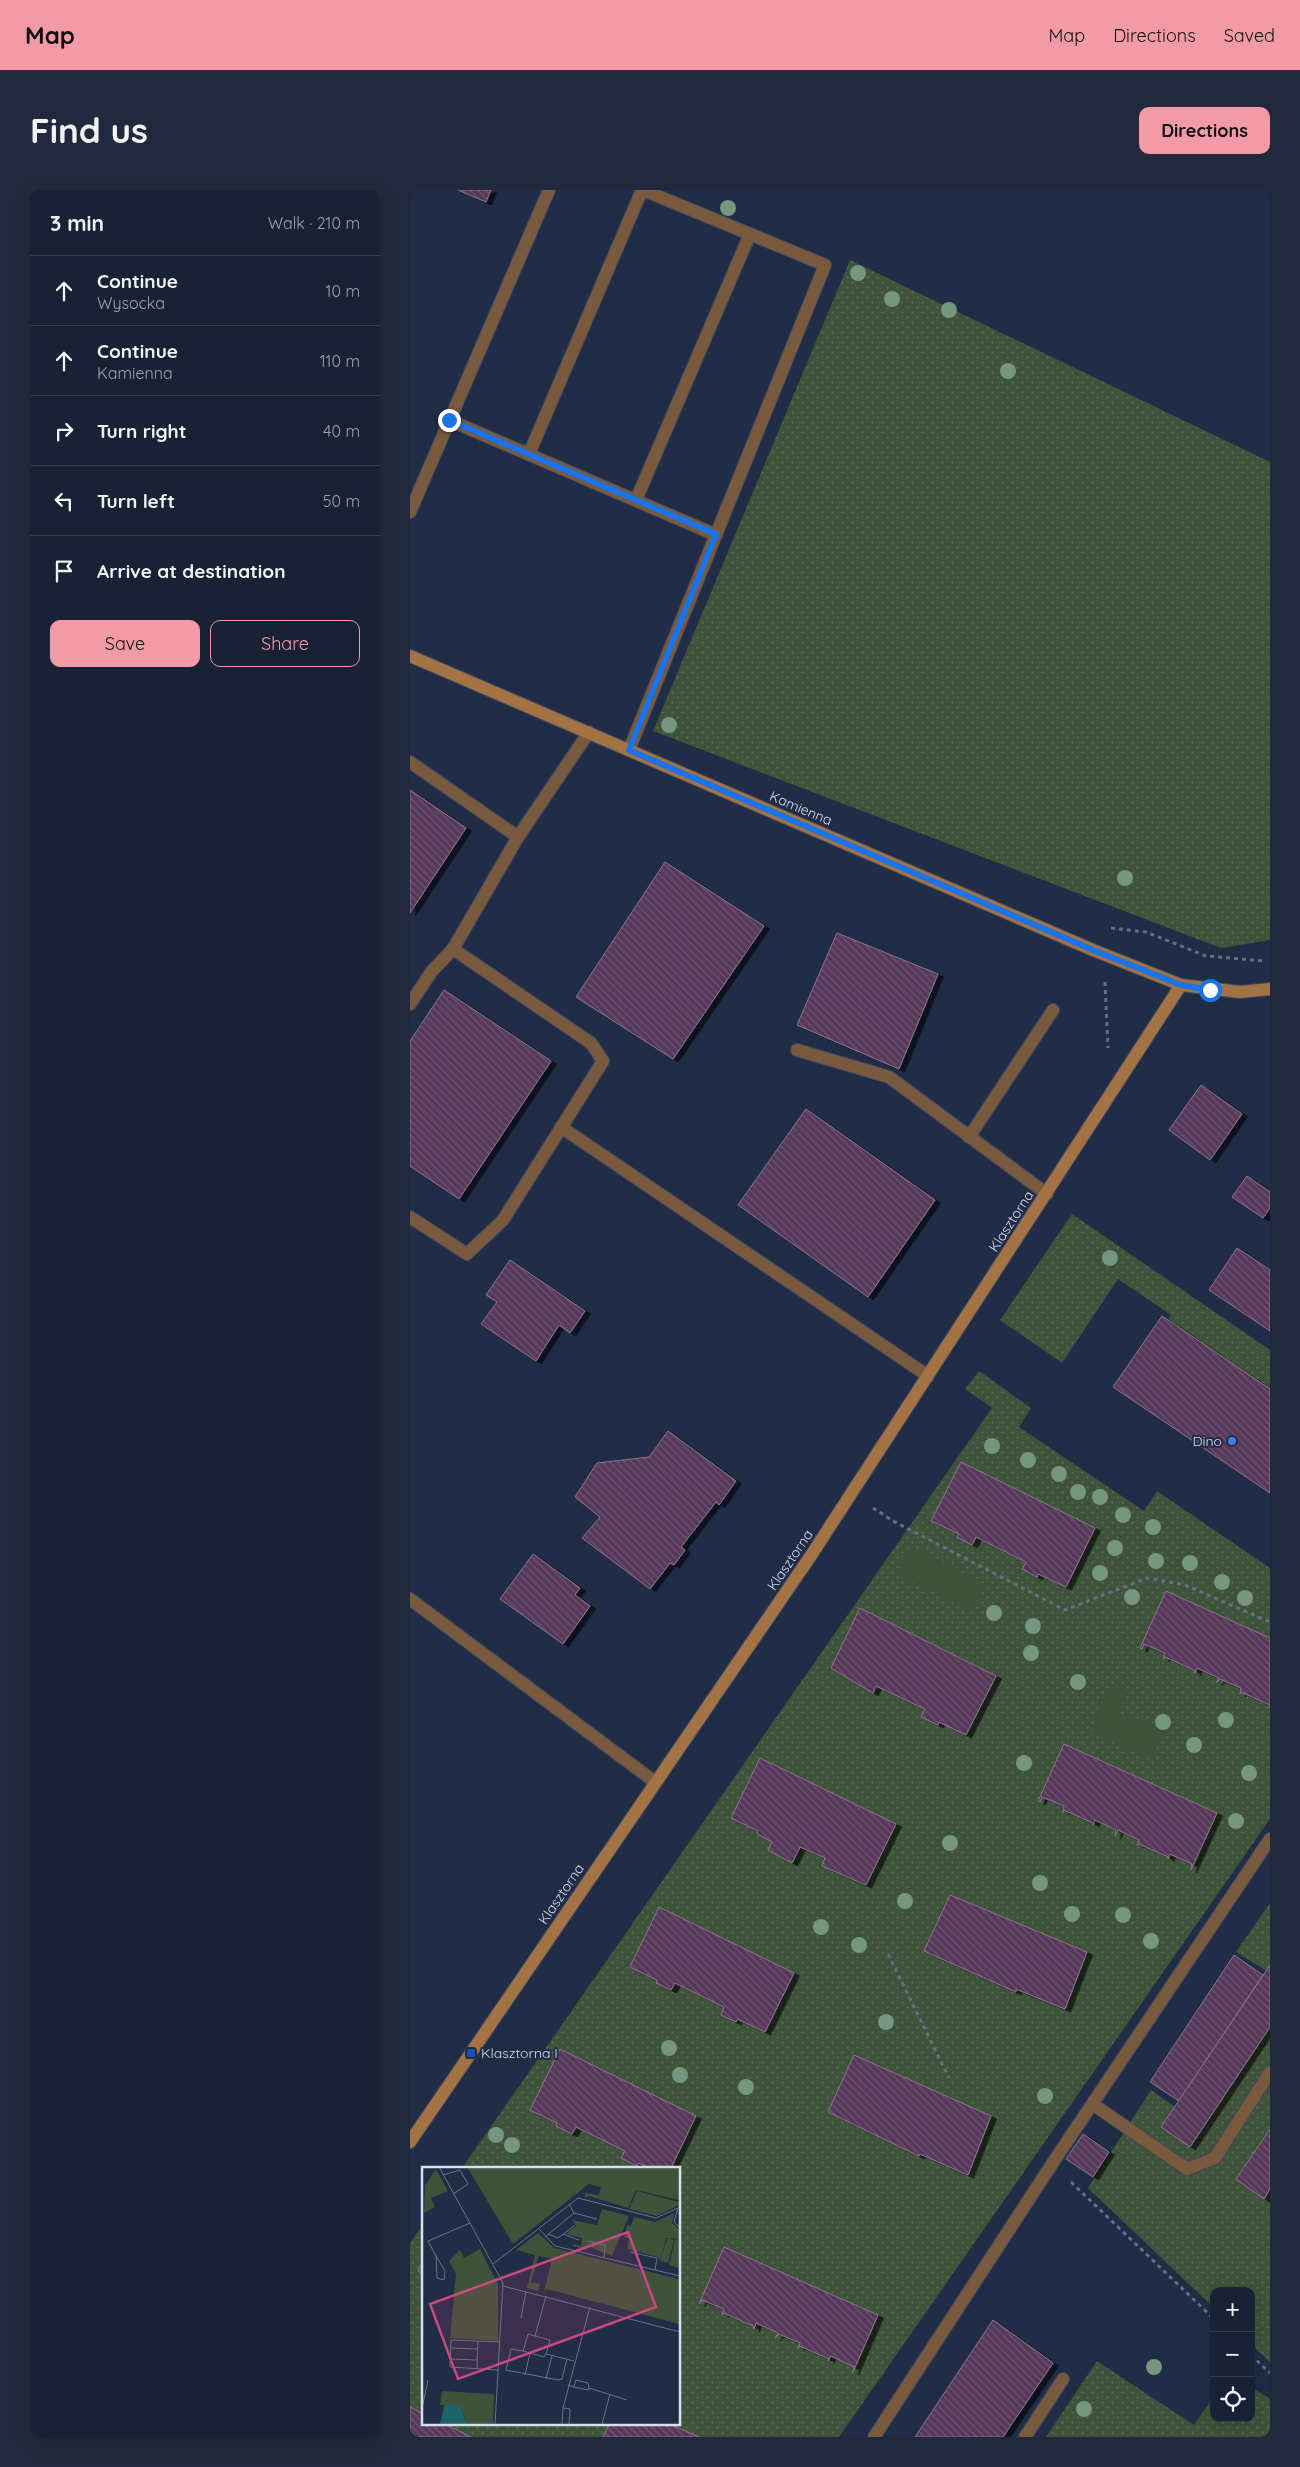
<!DOCTYPE html>
<meta charset="utf-8">
<style>
body{margin:0;font-family:Quicksand,sans-serif;background:#22293c;color:#f1f3f6}
.controls{position:absolute;right:15px;bottom:15px;display:grid;overflow:hidden;border-radius:10px;box-shadow:0 5px 20px #0002}
.controls button{width:45px;height:45px;display:grid;place-items:center;padding:0;border:0;border-bottom:1px solid #373e4f;background:#192134;color:#f1f3f6;font:25px sans-serif}
.stop{position:absolute;width:15px;height:15px;margin:-11px;border:4px solid #1a73e8;border-radius:50%;background:#fff}
.stop.end{background:#1a73e8;border-color:#fff;box-shadow:0 1px 5px #0008}
.list{margin:0;padding:0;list-style:none}
h2{display:flex;justify-content:space-between;align-items:center;height:65px;margin:0;padding:0 20px;font-size:21px}
h2 small{font-size:16px;font-weight:400;color:#9fa3ac}
.list li{display:grid;grid-template-columns:32px 1fr auto;gap:15px;align-items:center;box-sizing:border-box;height:70px;padding:0 20px;border-top:1px solid #373e4f}
.list b{display:block;font-size:19px;white-space:nowrap}
.list p{margin:0;font-size:16px;white-space:nowrap;color:#9fa3ac}
.list em{font-size:16px;font-style:normal;color:#9fa3ac}
.actions{display:flex;gap:10px;padding:15px 20px}
.actions a{flex:1;padding:11px 0;border:1px solid #f39aa7;border-radius:10px;text-align:center;font-size:18px;color:#f39aa7}
.actions .main{background:#f39aa7;color:#111}
.icon{flex:none;width:28px;height:28px;fill:none;stroke:currentColor;stroke-width:2;stroke-linecap:round;stroke-linejoin:round}
.map{position:relative;flex:none;width:860px;height:2247px;overflow:hidden;border-radius:10px}
header{display:flex;align-items:center;gap:30px;box-sizing:border-box;height:70px;padding:0 25px;background:#f39aa7;color:#111}
header strong{font-size:24px}
nav{display:flex;gap:28px;margin-inline-start:auto;font-size:18px}
.intro{display:flex;align-items:center;justify-content:space-between;box-sizing:border-box;height:120px;padding:0 30px}
h1{margin:0;font-size:35px}
.button{padding:12px 22px;border-radius:10px;background:#f39aa7;color:#111;font-size:18px;font-weight:700}
main{display:flex;gap:30px;padding:0 30px}
aside{flex:1;background:#192134;border-radius:10px;box-shadow:0 5px 20px #0002}
.map>svg:first-child{display:block}
.grass{fill:url(#grass-dots)}
.park{fill:#3e533a}
.building{fill:url(#building-back-hatch);stroke:#8e7590;filter:url(#shadow)}
.lines{fill:none;stroke-linecap:round;stroke-linejoin:round}
.lane-casing{stroke:#3e4961;stroke-width:14}
.street-casing{stroke:#3e4961;stroke-width:14}
.secondary-casing{stroke:#3e4961;stroke-width:14}
.path{stroke:#656f86;stroke-width:3;stroke-dasharray:4 4;stroke-linecap:butt}
.lane{stroke:#795a3e;stroke-width:12}
.street{stroke:#795a3e;stroke-width:12}
.secondary{stroke:#a37245;stroke-width:12}
.tree{fill:#75967f}
.route{stroke:#1a73e8;stroke-width:6}
.shop-dot{fill:#3f7fe0;stroke:#212c46;stroke-width:2}
.transit-dot{fill:#1a4fb4;stroke:#212c46;stroke-width:2}
.labels{text-anchor:middle;dominant-baseline:central;stroke-width:4;stroke-linejoin:round;paint-order:stroke}
.street-label{font-size:14px;fill:#d7dff0;stroke:#212c46}
.poi-label{font-size:14px;fill:#d7dff0;stroke:#212c46;text-anchor:end}
.inset-road{fill:none;stroke:#6a748a;stroke-width:1}
.view{fill:#c74a80;fill-opacity:0.15;stroke:#c74a80;stroke-width:2.5}
.inset-edge{fill:none;stroke:#d7dff0;stroke-width:2.5}
</style>
<header>
<strong>Map</strong>
<nav><a>Map</a><a>Directions</a><a>Saved</a></nav>
</header>
<div class="intro"><h1>Find us</h1><a class="button">Directions</a></div>
<main>
<aside>
<h2>3 min<small>Walk · 210 m</small></h2>
<ul class="list">
<li><svg class="icon" aria-label="ahead" viewBox="0 0 24 24"><path d="M12 20V5M6 11l6-6 6 6"/></svg><div><b>Continue</b><p>Wysocka</p></div><em>10 m</em></li>
<li><svg class="icon" aria-label="ahead" viewBox="0 0 24 24"><path d="M12 20V5M6 11l6-6 6 6"/></svg><div><b>Continue</b><p>Kamienna</p></div><em>110 m</em></li>
<li><svg class="icon" aria-label="right" viewBox="0 0 24 24"><path d="M7 20v-9h11M14 6l5 5-5 5"/></svg><div><b>Turn right</b></div><em>40 m</em></li>
<li><svg class="icon" aria-label="left" viewBox="0 0 24 24"><path d="M17 20v-9H6M10 6l-5 5 5 5"/></svg><div><b>Turn left</b></div><em>50 m</em></li>
<li><svg class="icon" aria-label="arrive" viewBox="0 0 24 24"><path d="M6 21V4h12l-3 4 3 4H6"/></svg><div><b>Arrive at destination</b></div></li>
</ul>
<div class="actions"><a class="main">Save</a><a>Share</a></div>
</aside>
<div class="map">
<svg width="860" height="2247" viewBox="0 0 860 2247">
<defs>
<pattern id="grass-dots" width="8" height="8" patternUnits="userSpaceOnUse" patternTransform="scale(1.25)"><rect width="8" height="8" fill="#3e533a"/><path d="M2 2h.1M6 6h.1" fill="none" stroke="#596b57" stroke-width="1.8" stroke-linecap="round"/></pattern>
<pattern id="building-back-hatch" width="6" height="6" patternUnits="userSpaceOnUse" patternTransform="scale(1.25)"><rect width="6" height="6" fill="#563759"/><path d="M-1 5l2 2M0 0l6 6M5-1l2 2" fill="none" stroke="#6e5471"/></pattern>
<filter id="shadow"><feDropShadow dx="5.5" dy="3" stdDeviation="0" flood-color="#0009"/></filter>
</defs>
<rect width="100%" height="100%" fill="#212c46"/>
<g class="grass">
<polygon points="440,70 860,272 860,750 811,758 243,541"/>
<polygon points="662,1024 860,1160 860,1199 758,1130 761,1125 708,1089 652,1173 590,1130"/>
<polygon points="569,1181 621,1218 609,1237 734,1321 747,1301 860,1378 860,1629 429,2247 0,2247 0,2053 14,2033 14,2233 269,2233 269,1978 52,1978 582,1218 555,1199"/>
<polygon points="860,1713 860,1783 826,1762"/>
<polygon points="860,1785 860,2172 841,2154 841,2101 804,2101 804,2118 678,1998 741,1900 768,1919"/>
<polygon points="687,2171 784,2235 804,2206 804,2228 841,2228 841,2197 860,2209 860,2247 636,2247"/>
</g>
<g class="park">
<polygon points="499,1355 576,1395 563,1421 486,1385"/>
<polygon points="700,1494 717,1502 709,1522 755,1540 741,1569 681,1542"/>
</g>
<g class="building">
<polygon points="48,0 81,0 76,12"/>
<polygon points="0,600 56,638 0,723"/>
<polygon points="255,672 354,736 263,869 166,807"/>
<polygon points="427,743 528,784 489,879 387,835"/>
<polygon points="34,800 141,871 49,1009 0,976 0,851"/>
<polygon points="791,895 832,924 800,970 759,940"/>
<polygon points="396,919 525,1010 458,1107 328,1015"/>
<polygon points="837,986 860,1002 860,1018 853,1028 822,1007"/>
<polygon points="827,1058 860,1080 860,1141 799,1100"/>
<polygon points="100,1070 175,1121 160,1143 149,1135 126,1171 71,1134 87,1112 76,1105"/>
<polygon points="752,1126 860,1199 860,1303 703,1197"/>
<polygon points="258,1241 326,1291 309,1315 306,1312 271,1357 275,1360 264,1375 260,1373 240,1399 172,1348 190,1327 165,1307 187,1273 239,1267"/>
<polygon points="551,1272 685,1338 656,1397 628,1384 627,1387 612,1379 616,1372 566,1347 562,1355 547,1347 549,1344 521,1331"/>
<polygon points="123,1364 170,1398 165,1405 180,1416 153,1454 90,1409"/>
<polygon points="756,1401 860,1448 860,1518 860,1515 831,1502 830,1504 831,1498 810,1489 806,1493 809,1488 787,1478 785,1483 784,1480 755,1467 753,1469 755,1463 734,1454 732,1459 730,1458"/>
<polygon points="450,1418 586,1486 556,1545 529,1532 528,1535 511,1527 515,1519 466,1496 463,1503 421,1478"/>
<polygon points="654,1554 807,1623 781,1680 782,1674 760,1664 758,1669 758,1667 729,1654 727,1655 729,1650 708,1640 705,1646 706,1640 685,1630 683,1635 683,1633 654,1620 653,1622 654,1616 632,1607 630,1612 628,1611"/>
<polygon points="350,1568 486,1634 456,1695 412,1676 415,1668 390,1657 382,1673 358,1660 362,1652 347,1644 348,1641 321,1628"/>
<polygon points="540,1705 677,1762 655,1819 606,1799 606,1802 514,1761"/>
<polygon points="249,1717 384,1783 355,1842 327,1829 326,1832 311,1825 314,1817 265,1793 261,1800 246,1793 247,1790 220,1777"/>
<polygon points="824,1765 853,1785 769,1911 740,1892"/>
<polygon points="860,1775 860,1837 780,1957 751,1937"/>
<polygon points="150,1859 286,1926 261,1978 239,1978 229,1973 227,1976 211,1968 215,1961 166,1937 162,1944 146,1936 147,1933 120,1920"/>
<polygon points="444,1865 581,1926 558,1985 510,1964 509,1966 418,1922"/>
<polygon points="860,1939 860,1999 854,2009 826,1989"/>
<polygon points="673,1944 699,1962 683,1987 656,1969"/>
<polygon points="314,2057 468,2125 443,2182 444,2177 421,2166 418,2171 419,2169 390,2156 388,2158 390,2153 369,2144 365,2148 368,2143 346,2133 344,2139 343,2136 314,2123 312,2125 314,2119 292,2110 289,2114"/>
<polygon points="14,2069 14,2084 8,2081"/>
<polygon points="583,2130 643,2173 593,2247 505,2247"/>
<polygon points="0,2217 14,2224 14,2233 33,2233 61,2247 0,2247"/>
<polygon points="200,2233 257,2233 289,2247 193,2247"/>
</g>
<g class="lines">
<g class="lane-casing">
<g id="lane">
<polyline points="39,230 306,345"/>
<polyline points="119,264 232,0"/>
<polyline points="226,310 340,44"/>
<polyline points="0,322 139,0"/>
<polyline points="219,560 415,75 233,0"/>
<polyline points="0,572 108,647 43,759"/>
<polyline points="108,647 179,542"/>
<polyline points="0,814 22,781 43,759 181,853 193,871 93,1030 57,1064 0,1027"/>
<polyline points="387,860 479,887 637,1004"/>
<polyline points="151,937 518,1186"/>
<polyline points="559,947 643,820"/>
<polyline points="684,1915 777,1979 805,1968 860,1882"/>
<polyline points="615,2247 653,2189"/>
</g>
</g>
<g class="street-casing">
<g id="street">
<polyline points="0,1409 245,1592"/>
<polyline points="464,2247 642,1974 860,1649"/>
</g>
</g>
<g class="secondary-casing">
<g id="secondary">
<polyline points="0,466 683,760 771,795 830,802 860,799"/>
<polyline points="0,1952 402,1364 771,795"/>
</g>
</g>
<g class="path">
<polyline points="701,738 736,742 796,766 854,771"/>
<polyline points="695,792 698,858"/>
<polyline points="463,1318 483,1331 655,1420 737,1388 775,1395 860,1432"/>
<polyline points="478,1764 539,1888"/>
<polyline points="661,1992 804,2129"/>
<polyline points="841,2165 860,2183"/>
</g>
<use href="#lane" class="lane"/>
<use href="#street" class="street"/>
<use href="#secondary" class="secondary"/>
</g>
<g class="tree">
<circle cx="318" cy="18" r="8"/>
<circle cx="448" cy="83" r="8"/>
<circle cx="482" cy="109" r="8"/>
<circle cx="539" cy="120" r="8"/>
<circle cx="598" cy="181" r="8"/>
<circle cx="259" cy="535" r="8"/>
<circle cx="715" cy="688" r="8"/>
<circle cx="700" cy="1068" r="8"/>
<circle cx="582" cy="1256" r="8"/>
<circle cx="618" cy="1270" r="8"/>
<circle cx="649" cy="1284" r="8"/>
<circle cx="668" cy="1302" r="8"/>
<circle cx="690" cy="1307" r="8"/>
<circle cx="713" cy="1325" r="8"/>
<circle cx="743" cy="1337" r="8"/>
<circle cx="705" cy="1358" r="8"/>
<circle cx="746" cy="1371" r="8"/>
<circle cx="780" cy="1373" r="8"/>
<circle cx="690" cy="1383" r="8"/>
<circle cx="812" cy="1392" r="8"/>
<circle cx="722" cy="1407" r="8"/>
<circle cx="835" cy="1408" r="8"/>
<circle cx="584" cy="1423" r="8"/>
<circle cx="623" cy="1436" r="8"/>
<circle cx="621" cy="1463" r="8"/>
<circle cx="668" cy="1492" r="8"/>
<circle cx="816" cy="1530" r="8"/>
<circle cx="753" cy="1532" r="8"/>
<circle cx="784" cy="1555" r="8"/>
<circle cx="614" cy="1573" r="8"/>
<circle cx="839" cy="1583" r="8"/>
<circle cx="826" cy="1631" r="8"/>
<circle cx="540" cy="1653" r="8"/>
<circle cx="630" cy="1693" r="8"/>
<circle cx="495" cy="1711" r="8"/>
<circle cx="662" cy="1724" r="8"/>
<circle cx="713" cy="1725" r="8"/>
<circle cx="411" cy="1737" r="8"/>
<circle cx="741" cy="1751" r="8"/>
<circle cx="449" cy="1755" r="8"/>
<circle cx="476" cy="1832" r="8"/>
<circle cx="259" cy="1858" r="8"/>
<circle cx="270" cy="1885" r="8"/>
<circle cx="336" cy="1897" r="8"/>
<circle cx="635" cy="1906" r="8"/>
<circle cx="86" cy="1945" r="8"/>
<circle cx="102" cy="1955" r="8"/>
<circle cx="744" cy="2177" r="8"/>
<circle cx="674" cy="2219" r="8"/>
</g>
<g class="lines">
<polyline class="route" points="39,230 306,344 219,560 683,760 771,795 800,800"/>
</g>
<circle class="shop-dot" cx="822" cy="1251" r="5"/>
<rect class="transit-dot" x="56" y="1858" width="10" height="10" rx="2.5"/>
<g class="labels">
<g class="street-label">
<text transform="translate(391 618) rotate(23)">Kamienna</text>
<text transform="translate(601 1031) rotate(-57)">Klasztorna</text>
<text transform="translate(380 1370) rotate(-56)">Klasztorna</text>
<text transform="translate(151 1704) rotate(-56)">Klasztorna</text>
</g>
<g class="poi-label">
<text x="812" y="1251">Dino</text>
<text x="71" y="1863" text-anchor="start">Klasztorna I</text>
</g>
</g>
<g transform="translate(12 1977)">
<rect width="258" height="258" fill="#212c46"/>
<path d="M 45,0 L 257,0 L 257,33 L 214,23 L 206,41 L 167,29 L 163,31 L 163,26 L 177,28 L 179,20 L 167,17 L 91,77 ZM 14,2 L 26,24 L 9,31 L 13,40 L 2,46 L 3,18 ZM 215,24 L 257,35 L 257,38 L 235,49 L 207,42 ZM 180,42 L 207,49 L 190,89 L 166,79 L 164,83 L 150,79 L 151,77 L 159,79 L 160,71 L 144,67 L 154,59 L 150,53 L 175,58 ZM 252,46 L 250,56 L 257,62 L 257,72 L 244,71 L 238,94 L 236,90 L 205,82 L 207,72 L 202,70 L 205,58 L 209,59 L 212,50 L 233,55 ZM 116,66 L 132,81 L 257,112 L 257,157 L 125,122 L 122,124 L 130,92 L 117,89 L 109,115 L 118,117 L 116,124 L 105,121 L 113,88 L 94,83 ZM 253,72 L 257,73 L 257,101 L 247,98 ZM 58,82 L 76,117 L 76,174 L 28,171 L 34,107 L 27,94 L 38,83 L 42,91 ZM 20,224 L 72,227 L 71,257 L 45,257 L 40,243 L 34,238 L 18,238 Z" fill="#3e533a"/>
<path d="M 245,71 L 252,73 L 246,96 L 238,94 ZM 241,135 L 249,136 L 248,153 L 240,151 Z" fill="#3e533a"/>
<path d="M 27,237 L 38,239 L 45,257 L 18,257 L 22,239 Z" fill="#1d6469"/>
<path class="inset-road" d="M 17,0 L 81,116 L 73,257M 21,8 L 38,3 L 46,17 L 31,27M 147,37 L 152,46 L 175,52M 256,41 L 252,55 L 258,61M 117,62 L 133,79 L 258,109M 126,67 L 136,71 L 152,59M 141,67 L 157,73M 123,70 L 152,46M 165,74 L 183,78 L 182,91M 208,85 L 235,91 L 233,103M 14,89 L 15,111 L 22,113 L 23,104 L 14,89 L 6,74 L 48,56M 71,97 L 156,31 L 234,51 L 258,40M 81,119 L 258,165M 99,151 L 104,124M 113,169 L 124,129M 29,181 L 56,182M 101,184 L 89,182 L 84,203 L 136,213 L 140,212 L 145,192M 124,187 L 122,190 L 101,184 L 106,167 L 128,173 L 124,187 L 152,194M 28,192 L 55,193M 55,201 L 56,174M 76,203 L 28,200 L 29,173 L 78,175M 103,208 L 108,186M 124,212 L 130,189M 146,218 L 152,220 L 166,223 L 167,221 L 166,216 L 154,213 L 152,220M 167,221 L 205,233M 0,241 L 6,213M 141,241 L 168,140M 140,257 L 141,241 L 148,242 L 147,257M 180,257 L 188,227"/>
<path class="view" d="M 206,65 L 234,140 L 36,212 L 8,137 Z"/>
<rect width="258" height="258" class="inset-edge"/>
</g>
</svg>
<div class="controls">
<button>+</button>
<button>−</button>
<button><svg class="icon" aria-label="locate" viewBox="0 0 24 24"><circle cx="12" cy="12" r="6"/><path d="M12 2v4M12 18v4M2 12h4M18 12h4"/></svg></button>
</div>
<div class="stop" style="left:800px;top:800px"></div>
<div class="stop end" style="left:39px;top:230px"></div>
</div>
</main>
